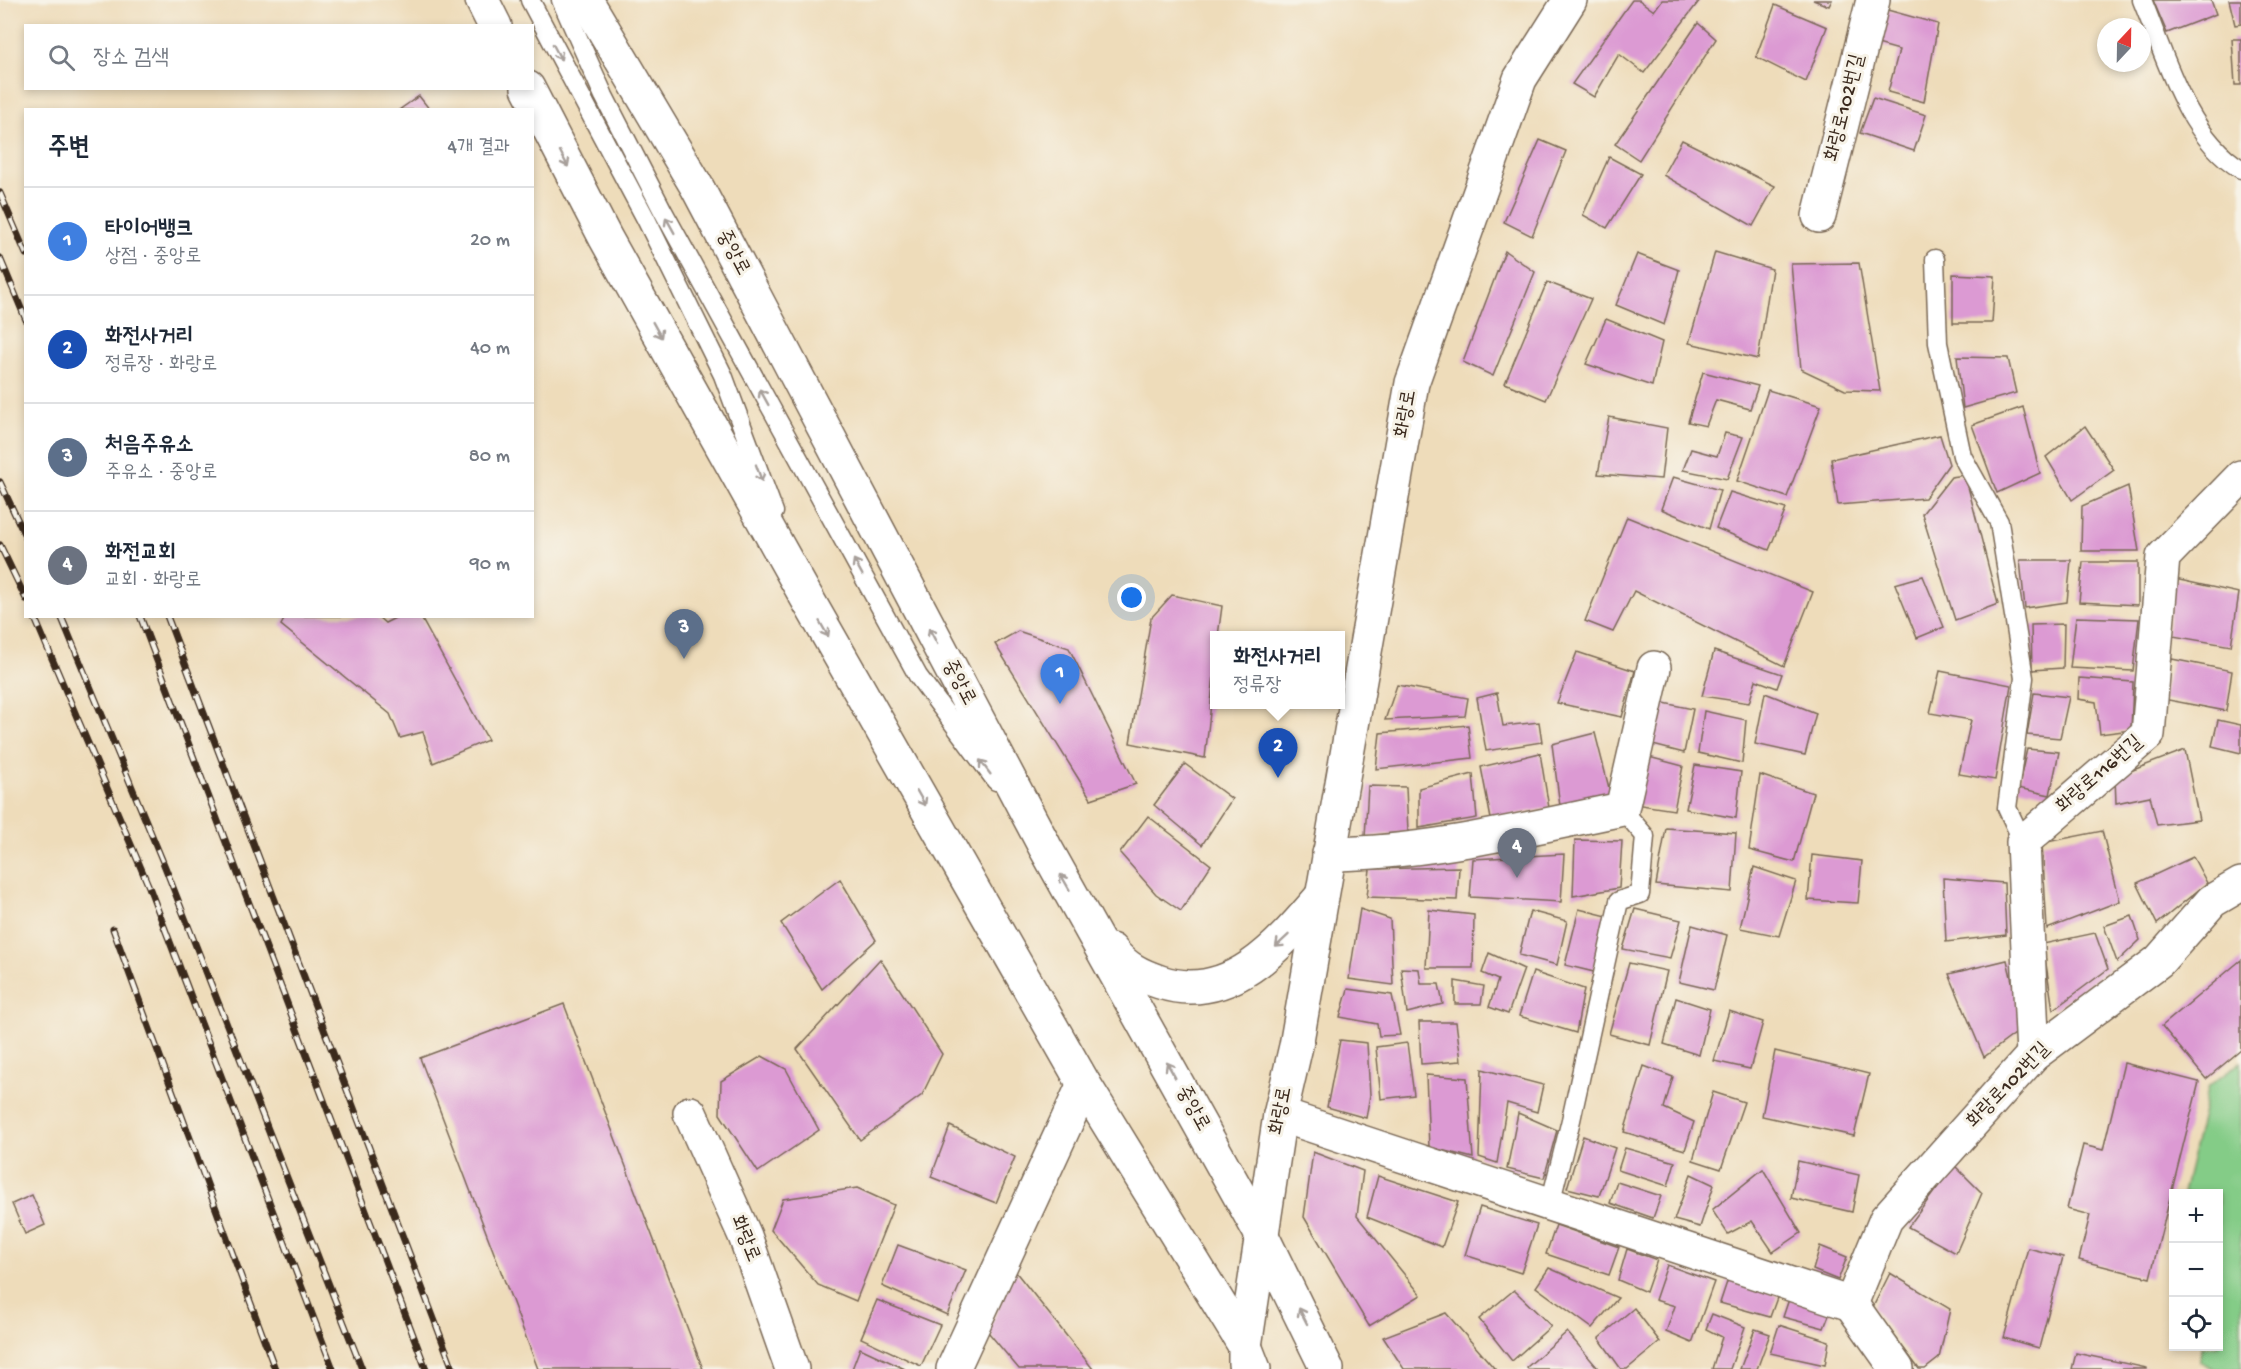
<!DOCTYPE html>
<html lang="ko">
<meta charset="utf-8">
<style>
body{margin:0;font-family:"Gochi Hand","Poor Story",sans-serif;background:#f2f2f3;color:#1f2937}
.controls{position:absolute;right:18px;bottom:18px;display:grid;overflow:hidden;border-radius:0px;box-shadow:0 3px 9px #0003}
.controls button{width:54px;height:54px;display:grid;place-items:center;padding:0;border:0;border-bottom:2px solid #e0e1e3;background:#fff;color:#1f2937;font:30px sans-serif}
.compass{position:absolute;left:2097px;top:18px;width:54px;height:54px;border-radius:50%;background:#fff;box-shadow:0 3px 9px #0003;rotate:22deg}
.you{position:absolute;left:1132px;top:598px;width:21px;height:21px;margin:-15px;border:4px solid #fff;border-radius:50%;background:#1a73e8;box-shadow:0 0 0 9px #1a73e833}
.badge{display:grid;place-items:center;width:39px;height:39px;border-radius:50%;background:#c8321e;color:#fff;font-size:20px;font-weight:700}
.pin{position:absolute;translate:-50% -50px;filter:drop-shadow(0 2px 3px #0008)}
.pin::after{content:'';position:absolute;top:32px;width:21px;height:18px;background:inherit;clip-path:polygon(0 0,100% 0,50% 100%)}
.popup{position:absolute;left:1210px;top:631px;width:135px;height:78px;box-sizing:border-box;display:grid;place-content:center;border-radius:0px;background:#fff;filter:drop-shadow(0 2px 4px #0005);font-size:20px;white-space:nowrap;color:#747a83}
.popup b{font-size:22px;color:#1f2937}
.popup::after{content:'';position:absolute;left:50%;top:100%;margin-left:-12px;border:12px solid transparent;border-top-color:#fff}
.list{margin:0;padding:0;list-style:none}
h2{display:flex;justify-content:space-between;align-items:center;height:78px;margin:0;padding:0 24px;font-size:26px}
h2 small{font-size:20px;font-weight:400;color:#747a83}
.list li{display:grid;grid-template-columns:39px 1fr auto;gap:18px;align-items:center;box-sizing:border-box;height:108px;padding:0 24px;border-top:2px solid #e0e1e3}
.list b{display:block;font-size:22px;white-space:nowrap}
.list p{margin:0;font-size:20px;white-space:nowrap;color:#747a83}
.list em{font-size:20px;font-style:normal;color:#747a83}
.icon{flex:none;width:33px;height:33px;fill:none;stroke:currentColor;stroke-width:2;stroke-linecap:round;stroke-linejoin:round}
.map{position:relative;flex:none;width:2241px;height:1369px;overflow:hidden}
.search{position:absolute;background:#fff;box-shadow:0 3px 9px #0003;left:24px;top:24px;width:510px;height:66px;display:flex;align-items:center;gap:15px;box-sizing:border-box;padding:0 21px;border-radius:0px;color:#747a83;font-size:22px}
.panel{position:absolute;background:#fff;box-shadow:0 3px 9px #0003;left:24px;top:108px;width:510px;height:510px;border-radius:0px}
.map>svg:first-child{display:block}
.green{fill:#84cc87;stroke:#607b52;stroke-width:1.5}
.building{fill:#dc9ad3}
.lines{fill:none;stroke-linecap:round;stroke-linejoin:round}
.lane-casing{stroke:#7a6855;stroke-width:21}
.street-casing{stroke:#7a6855;stroke-width:36}
.secondary-casing{stroke:#7a6855;stroke-width:36}
.primary-casing{stroke:#7a6855;stroke-width:36}
.lane{stroke:#fff;stroke-width:18}
.street{stroke:#fff;stroke-width:33}
.secondary{stroke:#fff;stroke-width:33}
.primary{stroke:#fff;stroke-width:33}
.rail-casing{stroke:#3b2a1e;stroke-width:7}
.rail{stroke:#f7f3e8;stroke-width:4.5;stroke-dasharray:14;stroke-linecap:butt}
.oneway{stroke:#a79f9a}
.labels{text-anchor:middle;dominant-baseline:central;stroke-width:6;stroke-linejoin:round;paint-order:stroke}
.street-label{font-size:20px;fill:#3b2a1e;stroke:#f7f3e8}
</style>
<div class="map">
<svg width="2241" height="1369" viewBox="0 0 2241 1369">
<rect width="100%" height="100%" fill="#f7f3e8"/>
<filter id="ink" filterUnits="userSpaceOnUse"><feTurbulence type="fractalNoise" baseFrequency=".0167" numOctaves="2"/><feDisplacementMap in="SourceGraphic" scale="12" xChannelSelector="R" yChannelSelector="G"/><feConvolveMatrix kernelMatrix="1 2 1 2 8 2 1 2 1" color-interpolation-filters="sRGB"/></filter>
<filter id="wash" filterUnits="userSpaceOnUse"><feTurbulence type="fractalNoise" baseFrequency=".008" numOctaves="4" result="noise"/><feDisplacementMap in="SourceGraphic" scale="24" xChannelSelector="R" yChannelSelector="G"/><feGaussianBlur stdDeviation="1.35" result="paint"/><feColorMatrix in="noise" values="0 0 0 0 0 0 0 0 0 0 0 0 0 0 0 0 0 1.4 0 .05"/><feComposite in="paint" operator="in"/></filter>
<g filter="url(#wash)">
<rect width="100%" height="100%" fill="#eedcba"/>
<polygon class="green" points="2241,1062 2241,1369 2214,1369 2200,1362 2201,1347 2218,1346 2218,1194 2183,1193 2209,1086"/>
<g id="blocks">
<g class="building">
<polygon points="1632,0 1639,0 1654,11 1662,0 1700,0 1644,73 1619,54 1594,97 1572,84"/>
<polygon points="1813,0 1832,0 1829,6"/>
<polygon points="2153,0 2211,0 2216,14 2167,33"/>
<polygon points="2229,0 2241,0 2241,24 2235,25"/>
<polygon points="1775,5 1827,27 1806,82 1756,57"/>
<polygon points="1884,9 1938,24 1924,102 1888,92 1899,50 1874,43"/>
<polygon points="1698,23 1716,39 1639,160 1615,144"/>
<polygon points="2232,39 2241,39 2241,85 2235,85"/>
<polygon points="419,96 430,110 399,110"/>
<polygon points="1873,98 1926,115 1914,151 1860,133"/>
<polygon points="1540,140 1566,151 1532,236 1504,222"/>
<polygon points="1682,140 1775,186 1753,226 1663,175"/>
<polygon points="1609,157 1641,174 1607,228 1583,215"/>
<polygon points="1505,251 1535,272 1493,376 1463,362"/>
<polygon points="1715,252 1772,269 1758,359 1689,343"/>
<polygon points="1637,254 1679,270 1664,325 1616,305"/>
<polygon points="1859,263 1880,391 1845,390 1801,369 1791,264"/>
<polygon points="1953,274 1995,276 1992,323 1953,323"/>
<polygon points="1547,282 1591,299 1546,400 1505,383"/>
<polygon points="1606,319 1662,342 1652,386 1586,364"/>
<polygon points="1957,357 2008,358 2016,393 1963,408"/>
<polygon points="1703,372 1758,386 1750,409 1716,400 1706,426 1688,422"/>
<polygon points="1768,390 1821,406 1787,497 1737,481"/>
<polygon points="2023,407 2040,473 1997,493 1972,425"/>
<polygon points="1609,417 1667,428 1661,479 1598,474"/>
<polygon points="2085,426 2114,470 2072,500 2046,457"/>
<polygon points="1725,433 1743,437 1727,479 1683,470 1691,449 1717,456"/>
<polygon points="1940,435 1949,464 1925,498 1838,505 1831,459"/>
<polygon points="1965,475 1998,604 1955,620 1922,514 1951,477"/>
<polygon points="1673,477 1720,490 1709,529 1661,509"/>
<polygon points="2128,486 2139,551 2081,551 2082,506"/>
<polygon points="1730,492 1786,509 1769,550 1716,528"/>
<polygon points="1627,517 1813,592 1784,666 1634,591 1613,632 1585,621"/>
<polygon points="2020,560 2071,560 2067,602 2025,608"/>
<polygon points="2083,562 2138,562 2138,605 2079,602"/>
<polygon points="1923,576 1944,627 1917,638 1895,584"/>
<polygon points="2175,579 2239,593 2231,646 2167,635"/>
<polygon points="1172,595 1222,606 1218,636 1215,636 1215,667 1205,758 1130,743 1151,618"/>
<polygon points="286,616 377,616 385,623 399,616 420,616 488,740 433,763 423,732 400,738 390,714 281,625"/>
<polygon points="2076,617 2139,619 2133,671 2070,668"/>
<polygon points="2064,624 2063,668 2032,670 2031,625"/>
<polygon points="1018,631 1069,648 1136,784 1091,799 995,644"/>
<polygon points="1714,651 1782,674 1777,688 1756,680 1749,703 1702,696"/>
<polygon points="1577,652 1635,671 1622,717 1557,703"/>
<polygon points="2172,659 2232,671 2226,711 2163,699"/>
<polygon points="1940,671 2011,685 1995,780 1959,774 1971,720 1930,713"/>
<polygon points="2079,678 2133,682 2131,730 2100,734 2096,702 2078,699"/>
<polygon points="1397,685 1468,698 1465,716 1385,720"/>
<polygon points="1497,693 1503,726 1539,722 1542,742 1486,751 1477,698"/>
<polygon points="1765,693 1816,713 1805,755 1755,744"/>
<polygon points="2034,693 2069,697 2060,738 2027,735"/>
<polygon points="1659,702 1693,709 1684,753 1649,744"/>
<polygon points="1704,711 1746,720 1742,763 1698,753"/>
<polygon points="2218,720 2241,725 2241,753 2212,746"/>
<polygon points="1468,725 1472,758 1376,769 1380,733"/>
<polygon points="1595,733 1611,796 1560,806 1552,744"/>
<polygon points="2027,749 2059,752 2050,795 2018,788"/>
<polygon points="2185,750 2199,820 2157,825 2150,796 2116,803 2115,777"/>
<polygon points="1540,753 1549,808 1491,819 1481,767"/>
<polygon points="1645,756 1683,766 1674,810 1634,804"/>
<polygon points="1185,764 1232,799 1202,845 1154,805"/>
<polygon points="1695,765 1741,772 1736,818 1686,809"/>
<polygon points="1473,774 1477,818 1419,828 1419,788"/>
<polygon points="1760,775 1813,793 1794,862 1749,850"/>
<polygon points="1368,786 1406,787 1408,832 1365,837"/>
<polygon points="1148,816 1211,865 1181,911 1156,894 1120,853"/>
<polygon points="1666,828 1736,833 1732,892 1656,885"/>
<polygon points="2102,831 2120,901 2047,929 2042,843"/>
<polygon points="1575,840 1622,841 1619,888 1573,896"/>
<polygon points="1564,854 1561,902 1470,897 1473,859"/>
<polygon points="1812,855 1862,861 1858,903 1808,900"/>
<polygon points="2193,857 2207,883 2157,924 2137,883"/>
<polygon points="1459,867 1457,900 1367,897 1370,869"/>
<polygon points="1754,867 1796,881 1779,936 1740,928"/>
<polygon points="1943,878 2004,883 2006,935 1946,942"/>
<polygon points="840,879 876,940 822,989 781,923"/>
<polygon points="1360,909 1390,919 1393,985 1349,979"/>
<polygon points="1579,909 1607,916 1594,972 1565,965"/>
<polygon points="1635,909 1681,920 1670,958 1623,949"/>
<polygon points="1429,910 1474,915 1473,968 1426,968"/>
<polygon points="1530,911 1567,921 1557,965 1519,955"/>
<polygon points="2132,916 2140,940 2117,962 2104,926"/>
<polygon points="1692,925 1727,935 1714,990 1679,982"/>
<polygon points="2095,933 2108,969 2053,1010 2043,944"/>
<polygon points="1489,953 1524,969 1508,1014 1489,1007 1498,980 1482,973"/>
<polygon points="880,959 942,1054 922,1095 860,1140 797,1049"/>
<polygon points="2007,960 2023,1028 1984,1057 1949,974"/>
<polygon points="2241,960 2241,1050 2206,1079 2162,1026"/>
<polygon points="1629,963 1667,971 1650,1045 1609,1034"/>
<polygon points="1401,968 1419,969 1421,984 1439,984 1443,1004 1407,1013"/>
<polygon points="1533,972 1584,989 1576,1033 1519,1016"/>
<polygon points="1455,981 1484,986 1481,1004 1455,1004"/>
<polygon points="1348,989 1392,995 1400,1035 1379,1036 1377,1024 1340,1017"/>
<polygon points="1676,998 1710,1009 1699,1055 1664,1044"/>
<polygon points="564,1004 703,1369 538,1369 420,1058"/>
<polygon points="1729,1011 1763,1022 1750,1069 1714,1061"/>
<polygon points="1419,1022 1456,1022 1461,1061 1421,1064"/>
<polygon points="1340,1040 1367,1043 1370,1095 1366,1118 1327,1107"/>
<polygon points="1407,1043 1414,1095 1381,1099 1376,1047"/>
<polygon points="1775,1051 1869,1074 1854,1136 1762,1116"/>
<polygon points="762,1056 786,1069 819,1130 758,1172 720,1114 721,1081"/>
<polygon points="2124,1063 2199,1082 2150,1278 2079,1260 2090,1215 2067,1209 2083,1145 2103,1150"/>
<polygon points="1644,1066 1673,1077 1664,1108 1694,1122 1685,1150 1624,1132"/>
<polygon points="1482,1069 1543,1085 1537,1112 1507,1103 1497,1163 1479,1157"/>
<polygon points="1426,1075 1467,1078 1473,1158 1429,1147"/>
<polygon points="1713,1092 1744,1102 1721,1169 1693,1160"/>
<polygon points="1518,1113 1557,1130 1544,1178 1507,1169"/>
<polygon points="950,1126 1015,1157 996,1203 931,1177"/>
<polygon points="1583,1136 1615,1148 1599,1196 1567,1188"/>
<polygon points="1625,1148 1675,1162 1668,1186 1618,1170"/>
<polygon points="1313,1152 1363,1171 1357,1216 1421,1295 1369,1326 1304,1217"/>
<polygon points="1798,1161 1859,1175 1852,1212 1791,1198"/>
<polygon points="1954,1165 1982,1193 1956,1253 1908,1227"/>
<polygon points="1763,1169 1801,1233 1773,1252 1752,1221 1728,1234 1712,1210"/>
<polygon points="1691,1174 1714,1185 1700,1227 1674,1220"/>
<polygon points="1378,1176 1458,1202 1442,1247 1367,1217"/>
<polygon points="1617,1182 1661,1196 1653,1218 1610,1203"/>
<polygon points="857,1188 894,1205 856,1301 818,1285 771,1230 783,1199"/>
<polygon points="32,1195 45,1225 25,1234 12,1204"/>
<polygon points="1480,1207 1537,1225 1521,1273 1465,1255"/>
<polygon points="1556,1225 1619,1247 1609,1275 1546,1254"/>
<polygon points="898,1245 966,1270 947,1315 882,1286"/>
<polygon points="1820,1246 1847,1257 1838,1280 1813,1270"/>
<polygon points="2028,1248 2063,1257 2039,1348 2004,1338"/>
<polygon points="1627,1249 1657,1260 1646,1292 1618,1280"/>
<polygon points="1667,1265 1714,1282 1692,1343 1666,1332 1675,1306 1655,1300"/>
<polygon points="1549,1268 1618,1298 1592,1328 1536,1287"/>
<polygon points="1015,1271 1093,1369 1019,1369 988,1332"/>
<polygon points="1890,1273 1950,1309 1939,1358 1925,1369 1919,1369 1873,1307"/>
<polygon points="1728,1279 1778,1295 1770,1317 1720,1303"/>
<polygon points="1514,1290 1551,1326 1512,1361 1479,1319"/>
<polygon points="1789,1299 1831,1310 1824,1328 1783,1317"/>
<polygon points="877,1300 940,1325 921,1366 861,1338"/>
<polygon points="1634,1308 1660,1342 1627,1369 1621,1369 1599,1338"/>
<polygon points="1446,1313 1495,1369 1404,1369 1383,1337"/>
<polygon points="1712,1314 1745,1327 1730,1369 1712,1369 1722,1337 1706,1329"/>
<polygon points="1779,1325 1829,1341 1825,1365 1770,1353"/>
<polygon points="1755,1329 1770,1334 1757,1369 1740,1369"/>
<polygon points="1567,1332 1597,1367 1594,1369 1528,1369 1527,1367"/>
<polygon points="860,1348 905,1369 852,1369"/>
<polygon points="2076,1353 2147,1368 2147,1369 2072,1369"/>
</g>
</g>
</g>
<g filter="url(#ink)">
<use href="#blocks" fill-opacity="0" stroke="#7a6855" stroke-width="1.5"/>
<g class="lines">
<g class="lane-casing">
<g id="lane">
<polyline points="530,0 646,219 723,375 774,512"/>
<polyline points="561,0 604,96 663,211 918,676 996,781"/>
<path d="M 2142,0 C 2165,56 2187,137 2241,169"/>
<polyline points="1935,259 1938,343 1962,456 1999,522 2024,678 2007,808 2023,842"/>
<polyline points="1550,1204 1571,1120 1619,901 1640,894 1645,836 1622,809"/>
</g>
</g>
<g class="street-casing">
<g id="street">
<polyline points="1819,216 1873,0"/>
<path d="M 1329,854 C 1428,853 1525,829 1622,809 L 1654,668"/>
<polyline points="2033,1055 2023,842 2148,734 2163,557 2241,477"/>
<polyline points="690,1113 745,1236 792,1369"/>
<polyline points="1280,1115 1851,1304"/>
<polyline points="1851,1304 1886,1219 2033,1055 2159,961 2212,901 2241,884"/>
<polyline points="1851,1304 1897,1369"/>
<polyline points="953,1369 1084,1084"/>
</g>
</g>
<g class="secondary-casing">
<polyline id="secondary" points="1245,1364 1245,1346 1280,1115 1296,1046 1412,383 1520,79 1570,0"/>
</g>
<g class="primary-casing">
<g id="primary">
<polyline points="482,0 495,26"/>
<polyline points="586,0 697,187 1045,847 1261,1234 1327,1369"/>
<polyline points="528,88 605,237 804,593 1084,1084 1245,1346 1254,1369"/>
<path d="M 1111,950 C 1125,968 1139,975 1160,982 C 1230,1005 1280,945 1321,897"/>
</g>
</g>
<use href="#lane" class="lane"/>
<use href="#street" class="street"/>
<use href="#secondary" class="secondary"/>
<use href="#primary" class="primary"/>
<g class="rail-casing">
<g id="rail">
<polyline points="0,193 26,254"/>
<polyline points="0,258 26,320"/>
<polyline points="0,482 26,538"/>
<polyline points="0,545 26,599"/>
<polyline points="34,616 149,887 333,1369"/>
<polyline points="61,616 165,867 362,1369"/>
<polyline points="140,616 426,1369"/>
<polyline points="167,616 453,1369"/>
<polyline points="113,929 275,1369"/>
</g>
</g>
<use href="#rail" class="rail"/>
</g>
<defs><path id="oneway-shaft" d="M-6 0H5M1.5-3L5.5 0L1.5 3" fill="none" stroke-width="1.6" stroke-linecap="round" stroke-linejoin="round" transform="scale(1.5)"/></defs>
<g class="oneway">
<use href="#oneway-shaft" transform="translate(557 52) rotate(62)"/>
<use href="#oneway-shaft" transform="translate(564 159) rotate(63)"/>
<use href="#oneway-shaft" transform="translate(670 225) rotate(-119)"/>
<use href="#oneway-shaft" transform="translate(657 330) rotate(61)"/>
<use href="#oneway-shaft" transform="translate(764 397) rotate(-119)"/>
<use href="#oneway-shaft" transform="translate(759 473) rotate(70)"/>
<use href="#oneway-shaft" transform="translate(858 567) rotate(-119)"/>
<use href="#oneway-shaft" transform="translate(824 629) rotate(60)"/>
<use href="#oneway-shaft" transform="translate(933 636) rotate(-118)"/>
<use href="#oneway-shaft" transform="translate(985 767) rotate(-127)"/>
<use href="#oneway-shaft" transform="translate(921 798) rotate(60)"/>
<use href="#oneway-shaft" transform="translate(1065 882) rotate(-120)"/>
<use href="#oneway-shaft" transform="translate(1282 941) rotate(137)"/>
<use href="#oneway-shaft" transform="translate(1171 1070) rotate(-119)"/>
<use href="#oneway-shaft" transform="translate(1303 1316) rotate(-117)"/>
</g>
</g>
<g class="labels">
<g class="street-label">
<text transform="translate(1846 108) rotate(-76)">화랑로102번길</text>
<text transform="translate(732 253) rotate(62)">중앙로</text>
<text transform="translate(1407 414) rotate(-80)">화랑로</text>
<text transform="translate(958 683) rotate(62)">중앙로</text>
<text transform="translate(2100 775) rotate(-41)">화랑로116번길</text>
<text transform="translate(2009 1086) rotate(-46)">화랑로102번길</text>
<text transform="translate(1192 1109) rotate(61)">중앙로</text>
<text transform="translate(1282 1111) rotate(-79)">화랑로</text>
<text transform="translate(744 1239) rotate(68)">화랑로</text>
</g>
</g>
</svg>
<div class="controls">
<button>+</button>
<button>−</button>
<button><svg class="icon" aria-label="locate" viewBox="0 0 24 24"><circle cx="12" cy="12" r="6"/><path d="M12 2v4M12 18v4M2 12h4M18 12h4"/></svg></button>
</div>
<svg class="compass" viewBox="-18 -18 36 36"><path d="M0-13l5 13h-10z" fill="#e53935"/><path d="M0 13l5-13h-10z" fill="#747a83"/></svg>
<div class="you"></div>
<div class="pin badge" style="left:1060px;top:704px;background:#3f7fe0">1</div>
<div class="pin badge" style="left:1278px;top:778px;background:#1a4fb4">2</div>
<div class="popup"><b>화전사거리</b>정류장</div>
<div class="pin badge" style="left:684px;top:659px;background:#5c6f8a">3</div>
<div class="pin badge" style="left:1517px;top:878px;background:#6b7280">4</div>
<div class="search"><svg class="icon" aria-label="search" viewBox="0 0 24 24"><circle cx="10" cy="10" r="6"/><path d="M15 15l6 6"/></svg>장소 검색</div>
<section class="panel">
<h2>주변<small>4개 결과</small></h2>
<ul class="list">
<li><span class="badge" style="background:#3f7fe0">1</span><div><b>타이어뱅크</b><p>상점 · 중앙로</p></div><em>20 m</em></li>
<li><span class="badge" style="background:#1a4fb4">2</span><div><b>화전사거리</b><p>정류장 · 화랑로</p></div><em>40 m</em></li>
<li><span class="badge" style="background:#5c6f8a">3</span><div><b>처음주유소</b><p>주유소 · 중앙로</p></div><em>80 m</em></li>
<li><span class="badge" style="background:#6b7280">4</span><div><b>화전교회</b><p>교회 · 화랑로</p></div><em>90 m</em></li>
</ul>
</section>
</div>
